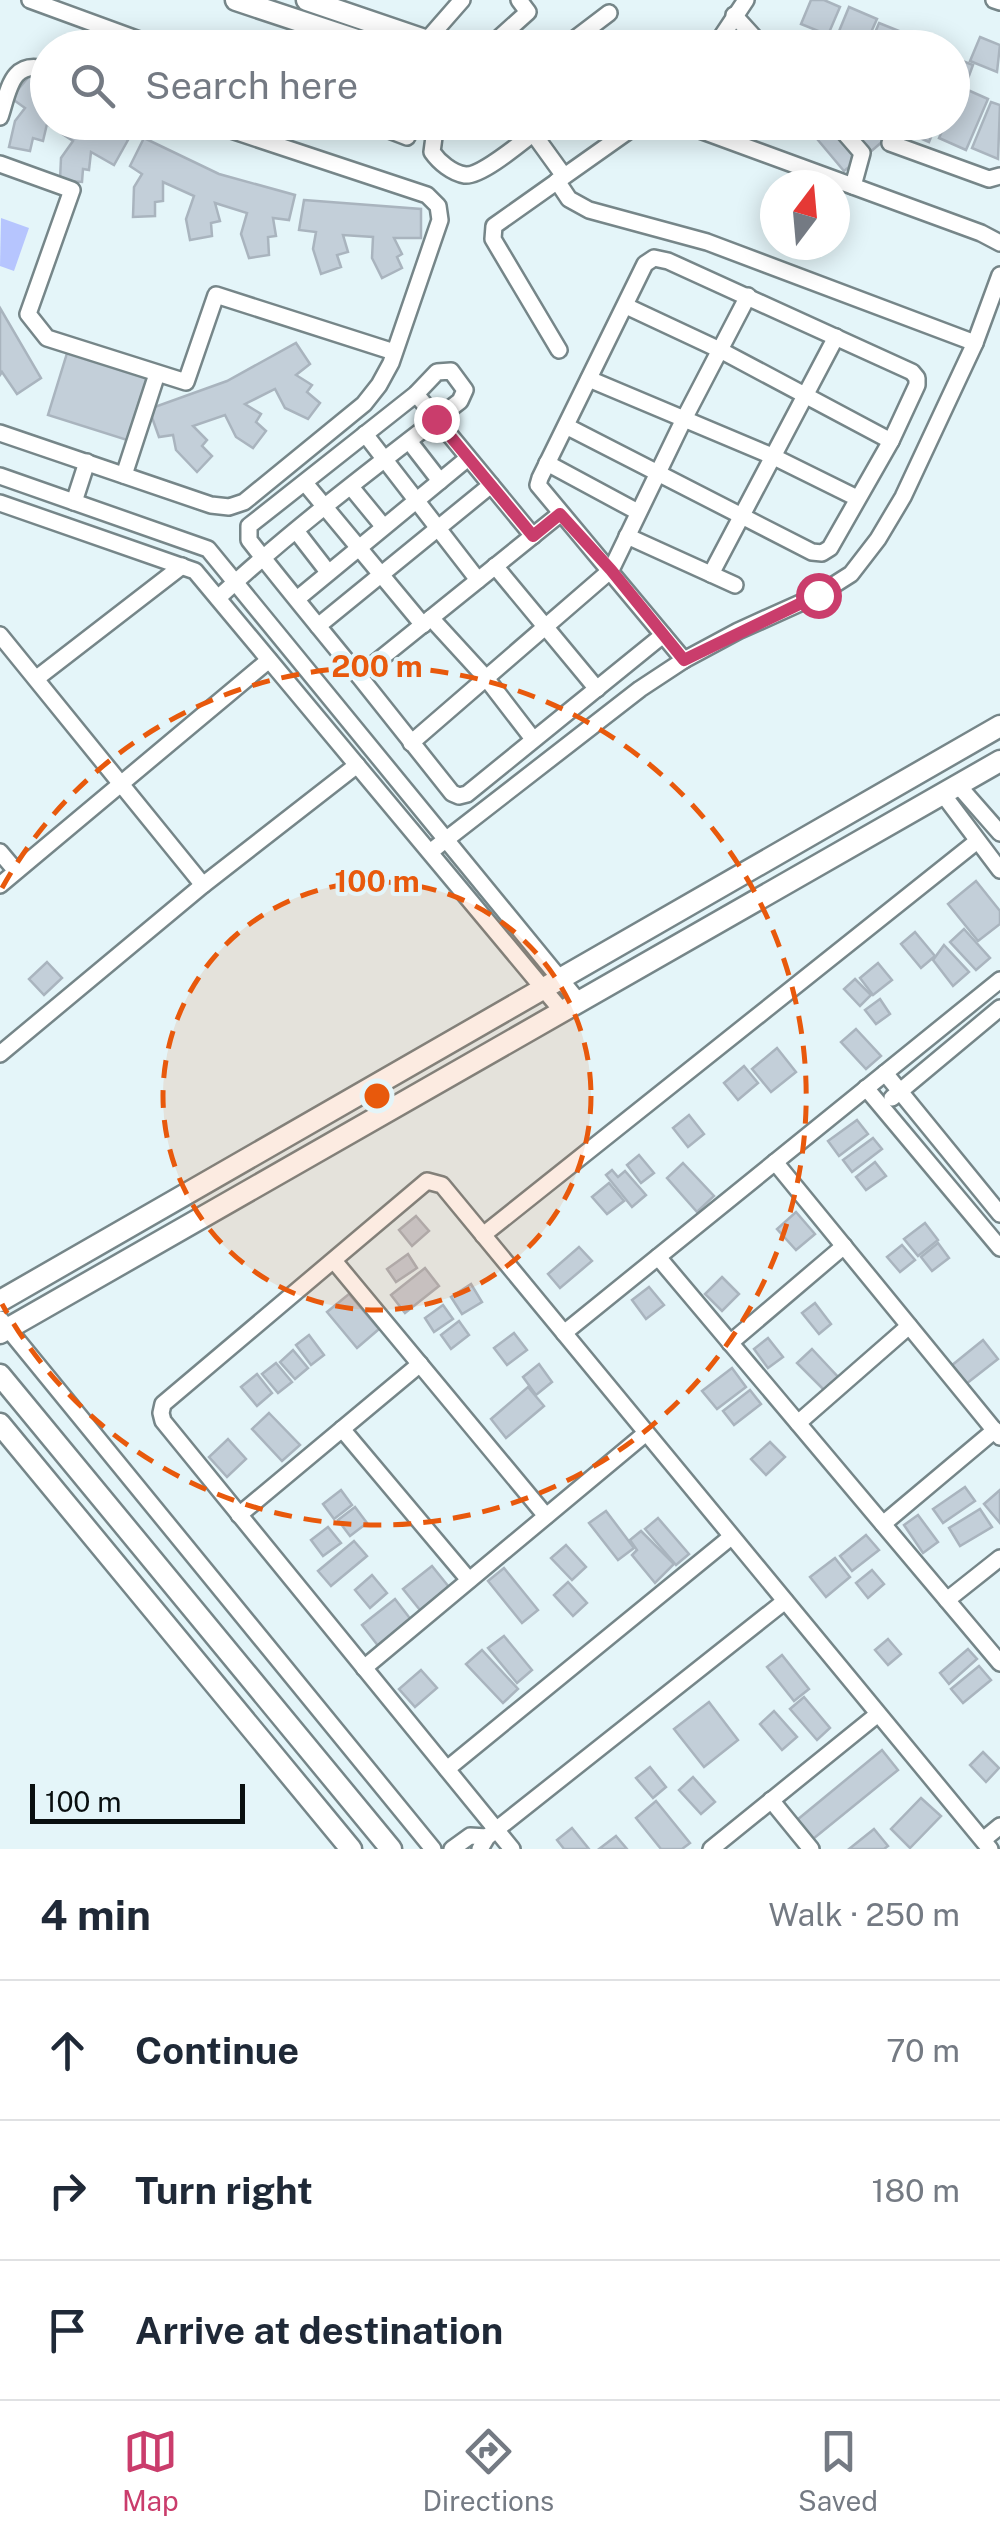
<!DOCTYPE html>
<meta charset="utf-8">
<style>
body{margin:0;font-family:"Public Sans",sans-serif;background:#f6f6f7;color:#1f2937}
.compass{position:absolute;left:760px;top:170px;width:90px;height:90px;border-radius:50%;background:#fff;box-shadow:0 5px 25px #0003;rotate:16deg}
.scale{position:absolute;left:30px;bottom:25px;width:215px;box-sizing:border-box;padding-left:10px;border:5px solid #090f10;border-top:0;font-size:28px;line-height:35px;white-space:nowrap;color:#090f10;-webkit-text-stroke:8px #e4f5f9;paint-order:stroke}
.stop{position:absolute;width:30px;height:30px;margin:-22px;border:8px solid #ca3d6c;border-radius:50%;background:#fff}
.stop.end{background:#ca3d6c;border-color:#fff;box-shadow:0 2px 10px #0008}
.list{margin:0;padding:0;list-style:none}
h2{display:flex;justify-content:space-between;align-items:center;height:130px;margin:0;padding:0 40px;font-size:42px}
h2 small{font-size:32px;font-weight:400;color:#747a83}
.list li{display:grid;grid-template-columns:65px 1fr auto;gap:30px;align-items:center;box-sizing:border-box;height:140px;padding:0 40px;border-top:2px solid #e0e1e3}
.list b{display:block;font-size:38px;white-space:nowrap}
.list em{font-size:32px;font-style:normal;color:#747a83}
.icon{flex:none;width:55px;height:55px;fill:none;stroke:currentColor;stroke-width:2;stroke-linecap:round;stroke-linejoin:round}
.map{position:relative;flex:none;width:1000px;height:1849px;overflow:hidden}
.search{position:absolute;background:#fff;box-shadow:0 5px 25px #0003;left:30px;right:30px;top:30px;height:110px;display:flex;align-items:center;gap:25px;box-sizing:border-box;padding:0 35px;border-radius:55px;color:#747a83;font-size:38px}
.sheet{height:550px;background:#fff}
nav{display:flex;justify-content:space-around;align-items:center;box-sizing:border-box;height:140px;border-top:2px solid #e0e1e3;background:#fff;font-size:28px;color:#747a83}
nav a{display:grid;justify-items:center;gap:5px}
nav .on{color:#ca3d6c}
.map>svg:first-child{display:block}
.water{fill:#b6c5fe}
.building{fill:#c3cfd9;stroke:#a9b4be;stroke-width:2.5}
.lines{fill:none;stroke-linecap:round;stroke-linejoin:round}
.street-casing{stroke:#768689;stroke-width:20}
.secondary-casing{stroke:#768689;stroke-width:25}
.street{stroke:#fff;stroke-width:15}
.secondary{stroke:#fff;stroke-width:20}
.route{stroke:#ca3d6c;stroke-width:12}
.ring{fill:none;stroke:#e8590c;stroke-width:5;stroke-dasharray:18 12}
.centre{fill:#e8590c;stroke:#e4f5f9;stroke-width:5}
.ring-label{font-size:30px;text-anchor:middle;font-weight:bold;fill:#e8590c;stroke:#e4f5f9;stroke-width:8;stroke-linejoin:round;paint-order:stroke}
</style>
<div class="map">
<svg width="1000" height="1849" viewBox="0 0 1000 1849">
<rect width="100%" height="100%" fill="#e4f5f9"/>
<polygon class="water" points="1,218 29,228 14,271 0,266"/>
<g class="building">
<polygon points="811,0 824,0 840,7 828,35 801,24"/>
<polygon points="849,7 877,19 864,48 837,36"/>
<polygon points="879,23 904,33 898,48 869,47"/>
<polygon points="980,37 1000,45 997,72 970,61"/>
<polygon points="952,57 973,65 966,84 952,79"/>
<polygon points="31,74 48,87 48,122 100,122 128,140 114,165 91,152 89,170 83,169 82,182 60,180 61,158 73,141 47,124 43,141 33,138 30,151 9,147 15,121 25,108 11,98"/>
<polygon points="961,87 988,99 966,150 939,138 946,122 952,122 952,106"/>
<polygon points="991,102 1000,105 998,159 972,148"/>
<polygon points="825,122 828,122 859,159 844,171 812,133"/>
<polygon points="841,122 867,122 883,141 868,154"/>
<polygon points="907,122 937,122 929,142 904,131"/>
<polygon points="144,138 219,174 295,195 289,220 273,218 276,236 268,237 269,255 249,258 241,234 247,213 215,203 220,221 211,223 212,236 190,240 186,219 194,196 163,182 163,201 155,202 155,216 133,217 134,187 142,174 130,166"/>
<polygon points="304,200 421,209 421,238 394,238 402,254 397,257 402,268 382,278 372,258 373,237 343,235 348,252 337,255 341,267 321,274 313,249 316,232 299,230"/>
<polygon points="0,308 41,378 17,394 2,372 0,375"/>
<polygon points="296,343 310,364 296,375 312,385 307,392 320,403 308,419 285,408 275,389 245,404 261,414 256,422 266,431 253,448 236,437 225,415 193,426 207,440 202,446 212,456 197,472 176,450 173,435 159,437 149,409 227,381"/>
<polygon points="68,350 148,375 127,440 48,415"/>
<polygon points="976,881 1000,911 1000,924 978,941 948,904"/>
<polygon points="964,929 990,958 976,970 950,942"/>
<polygon points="915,932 935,956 921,968 901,944"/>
<polygon points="944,945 969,972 953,986 933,960"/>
<polygon points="47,962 62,978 44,995 29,979"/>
<polygon points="878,963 892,980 873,995 860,978"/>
<polygon points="855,979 871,995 860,1006 844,989"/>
<polygon points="880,999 890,1014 876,1024 865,1010"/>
<polygon points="856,1029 881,1056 866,1069 841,1042"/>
<polygon points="777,1048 796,1072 771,1092 752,1069"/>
<polygon points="744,1066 758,1083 738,1100 724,1083"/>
<polygon points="689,1115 704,1134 688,1147 673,1128"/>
<polygon points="857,1120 868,1134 839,1156 828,1141"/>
<polygon points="873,1138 882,1149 852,1172 843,1160"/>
<polygon points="639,1155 654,1173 641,1183 627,1165"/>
<polygon points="875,1162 886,1176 866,1190 856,1177"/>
<polygon points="683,1163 714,1196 697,1212 667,1178"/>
<polygon points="612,1170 618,1177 625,1171 646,1195 632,1207 606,1175"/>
<polygon points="609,1183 624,1201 607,1214 592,1197"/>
<polygon points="796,1212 815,1234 796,1250 777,1229"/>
<polygon points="416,1216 429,1231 412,1246 399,1230"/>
<polygon points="925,1223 938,1240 918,1256 904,1239"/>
<polygon points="938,1243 949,1258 932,1271 921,1257"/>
<polygon points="902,1245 915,1260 900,1272 887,1257"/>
<polygon points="579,1247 592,1261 560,1288 548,1274"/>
<polygon points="408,1254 417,1268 396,1282 387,1269"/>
<polygon points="425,1268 439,1286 405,1313 391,1295"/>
<polygon points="722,1277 739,1294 722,1311 705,1294"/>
<polygon points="471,1284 482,1302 462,1314 451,1297"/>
<polygon points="649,1287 664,1305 646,1319 632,1300"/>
<polygon points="349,1294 379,1329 357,1348 327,1312"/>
<polygon points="815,1303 831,1324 819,1334 802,1313"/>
<polygon points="443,1305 453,1319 434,1332 425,1318"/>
<polygon points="459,1321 469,1335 451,1349 441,1335"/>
<polygon points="514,1333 527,1350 507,1365 494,1348"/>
<polygon points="309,1335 324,1355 311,1365 296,1345"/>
<polygon points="768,1338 783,1357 768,1368 754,1349"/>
<polygon points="983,1340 998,1359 966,1384 951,1366"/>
<polygon points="812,1349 840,1379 826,1392 797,1363"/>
<polygon points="293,1350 308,1368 295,1379 280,1362"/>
<polygon points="276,1363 292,1382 278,1393 262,1374"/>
<polygon points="539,1364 552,1382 536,1395 523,1377"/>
<polygon points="732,1368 746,1387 717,1409 702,1391"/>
<polygon points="257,1374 272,1393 257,1406 241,1387"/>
<polygon points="528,1387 544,1406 506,1438 491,1419"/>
<polygon points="750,1390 761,1404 734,1425 723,1411"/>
<polygon points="269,1413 300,1445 282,1461 252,1429"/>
<polygon points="228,1439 246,1459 227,1477 209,1457"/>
<polygon points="770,1442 785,1457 766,1475 751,1459"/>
<polygon points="965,1487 975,1501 943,1523 933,1509"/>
<polygon points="341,1490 352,1505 334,1519 323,1504"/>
<polygon points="1000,1490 1000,1523 984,1504"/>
<polygon points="355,1507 367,1523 350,1536 338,1520"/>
<polygon points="980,1509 992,1527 960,1546 949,1528"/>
<polygon points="606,1511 634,1548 618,1560 589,1523"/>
<polygon points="918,1515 938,1542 923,1553 904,1525"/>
<polygon points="658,1518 689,1554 676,1565 645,1529"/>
<polygon points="328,1527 341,1543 323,1556 311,1540"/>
<polygon points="641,1531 674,1564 655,1583 632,1555 637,1550 630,1540"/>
<polygon points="866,1535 879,1550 852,1571 840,1556"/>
<polygon points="354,1541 367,1556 331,1586 318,1571"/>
<polygon points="566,1545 586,1567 572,1580 551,1558"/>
<polygon points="835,1558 850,1577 826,1597 810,1577"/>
<polygon points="432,1566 449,1587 420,1610 403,1589"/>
<polygon points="504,1568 538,1610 522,1623 488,1581"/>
<polygon points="872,1570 884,1584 868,1598 856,1583"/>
<polygon points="372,1575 387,1593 370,1608 355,1590"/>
<polygon points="568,1582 587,1603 573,1616 554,1595"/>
<polygon points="395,1599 412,1621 379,1647 362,1625"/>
<polygon points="504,1636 532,1670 517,1683 488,1648"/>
<polygon points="888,1639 901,1654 888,1665 875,1650"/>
<polygon points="968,1649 977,1659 949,1684 940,1673"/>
<polygon points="482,1650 518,1689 503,1703 466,1664"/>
<polygon points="782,1655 809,1689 794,1701 767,1667"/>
<polygon points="979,1666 991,1680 963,1703 951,1689"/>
<polygon points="421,1670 437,1688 415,1707 399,1689"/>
<polygon points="804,1697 830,1728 817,1740 790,1709"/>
<polygon points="709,1702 738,1740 704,1767 674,1729"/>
<polygon points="774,1711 797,1737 782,1750 760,1724"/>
<polygon points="882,1750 898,1770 813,1839 797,1820"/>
<polygon points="983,1752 999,1768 986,1782 970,1765"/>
<polygon points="650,1767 666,1787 653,1798 636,1778"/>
<polygon points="693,1777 715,1802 701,1814 679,1790"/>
<polygon points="921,1798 941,1816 910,1848 891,1829"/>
<polygon points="656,1801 690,1843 682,1849 661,1849 636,1818"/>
<polygon points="572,1828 589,1849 564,1849 557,1840"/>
<polygon points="874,1829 888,1846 884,1849 849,1849"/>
<polygon points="616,1836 627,1849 599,1849"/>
</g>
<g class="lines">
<g class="street-casing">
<g id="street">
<polyline points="30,0 161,48"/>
<polyline points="994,0 1000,2"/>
<polyline points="734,15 764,48"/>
<polyline points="427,40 462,0"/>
<polyline points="488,48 528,12 519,0"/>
<polyline points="563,48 609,13"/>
<polyline points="714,48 746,0"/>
<path d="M 0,117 C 9,90 11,58 48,70"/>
<polyline points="368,122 407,137"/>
<path d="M 436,122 L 432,152 C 439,162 452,173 465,175 C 483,177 531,134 548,122"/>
<polyline points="525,122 564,176"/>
<polyline points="678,122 981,233 1000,243"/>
<polyline points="835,122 862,153 853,186"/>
<polyline points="890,143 989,179 1000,176"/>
<polyline points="0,164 72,190 28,314 47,338 186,382 216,295 394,352"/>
<polyline points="557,181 569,199 589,210 707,242 975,343"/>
<polyline points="626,306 720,350 891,441"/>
<polyline points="559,350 493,239 494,226 641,122"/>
<polyline points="589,379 772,456 857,498"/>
<polyline points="416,394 533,536"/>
<polyline points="566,426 812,552 822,553 830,548 891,441 917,385 917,378 912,372 668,261 654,258 645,264 540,478 538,485 684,660"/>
<polyline points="0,433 211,505 229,507 244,502 364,404 379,385 391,363 440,220 438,206 427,195 207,122"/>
<polyline points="365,434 478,580"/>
<polyline points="409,441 440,481"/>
<polyline points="547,463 638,512"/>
<polyline points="124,475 157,374"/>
<polyline points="0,476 208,549 579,1002"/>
<polyline points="305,483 423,625"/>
<polyline points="351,487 383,526"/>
<polyline points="74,502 87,462"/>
<polyline points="0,503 195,571 562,1011"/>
<polyline points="560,514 359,676 452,793 459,796 467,794 663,635"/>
<polyline points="297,532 328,572"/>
<polyline points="627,536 735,585"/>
<polyline points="495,566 597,689"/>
<polyline points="711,574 836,337"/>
<path d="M 218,598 C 292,529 380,463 460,401 L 465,390 L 451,371 L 437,372 L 416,394 L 249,526 L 249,540 C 285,586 322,631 359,676"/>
<polyline points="297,599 468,458"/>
<polyline points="431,618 486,678 533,739"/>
<polyline points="318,626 491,485"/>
<polyline points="0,635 203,885"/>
<polyline points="37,678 182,566"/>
<polyline points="411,743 611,570 684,419 748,296"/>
<polyline points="957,784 1000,833"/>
<polyline points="942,793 1000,870"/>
<polyline points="0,852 16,871"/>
<polyline points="430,852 640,689 684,660 738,631 818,595 851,574 878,539 903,497 975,343 1000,275"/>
<polyline points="0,885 269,660"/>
<polyline points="0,1054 203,885 357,765"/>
<polyline points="885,1073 1000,1214"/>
<polyline points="866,1088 1000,1248"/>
<polyline points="892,1098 1000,1008"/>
<polyline points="775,1162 1000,1437"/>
<polyline points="483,1235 976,842"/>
<polyline points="658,1257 1000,1663"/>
<polyline points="335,1262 546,1516"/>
<polyline points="0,1319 433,1849"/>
<polyline points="564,1333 1000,980"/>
<polyline points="730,1343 844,1246"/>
<polyline points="798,1423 909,1326"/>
<polyline points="342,1429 469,1580"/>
<polyline points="239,1515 420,1364"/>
<polyline points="883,1524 995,1430"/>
<polyline points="947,1600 1000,1558"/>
<polyline points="364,1668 646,1433"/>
<polyline points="447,1769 731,1537"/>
<polyline points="771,1800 811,1849"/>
<polyline points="983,1840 1000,1826"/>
<polyline points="452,1849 470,1836 487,1837"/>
<polyline points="480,1849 487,1837 785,1601"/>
<polyline points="512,1849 163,1421 161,1413 163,1404 427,1181 442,1185 990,1849"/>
<polyline points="711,1849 878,1714"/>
</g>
</g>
<g class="secondary-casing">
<g id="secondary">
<polyline points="236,0 381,48"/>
<polyline points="307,0 448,48"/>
<polyline points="0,1301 1000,726"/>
<polyline points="0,1333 1000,761"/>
<polyline points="0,1375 391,1849"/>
<polyline points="0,1424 351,1849"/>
</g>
</g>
<use href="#street" class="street"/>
<use href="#secondary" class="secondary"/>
</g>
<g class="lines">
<polyline class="route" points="436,419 533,536 560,514 611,570 684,660 818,595"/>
</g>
<circle cx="377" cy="1096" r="214" fill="#e8590c" fill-opacity=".12"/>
<g class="ring">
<circle cx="377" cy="1096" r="214"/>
<path d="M2 888A429 429 0 1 1 2 1304"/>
</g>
<circle cx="377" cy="1096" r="15" class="centre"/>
<g class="ring-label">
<text x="377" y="677">200 m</text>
<text x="377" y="892">100 m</text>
</g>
</svg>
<svg class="compass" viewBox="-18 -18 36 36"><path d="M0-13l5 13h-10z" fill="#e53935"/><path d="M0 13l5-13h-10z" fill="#747a83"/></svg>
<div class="scale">100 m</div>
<div class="stop" style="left:818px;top:595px"></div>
<div class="stop end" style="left:436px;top:419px"></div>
<div class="search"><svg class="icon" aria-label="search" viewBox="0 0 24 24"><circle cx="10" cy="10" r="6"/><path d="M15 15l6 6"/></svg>Search here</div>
</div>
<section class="sheet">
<h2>4 min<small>Walk · 250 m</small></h2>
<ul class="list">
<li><svg class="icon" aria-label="ahead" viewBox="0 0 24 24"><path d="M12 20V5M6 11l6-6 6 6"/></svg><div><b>Continue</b></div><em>70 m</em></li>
<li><svg class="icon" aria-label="right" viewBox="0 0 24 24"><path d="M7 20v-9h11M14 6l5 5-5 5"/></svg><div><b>Turn right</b></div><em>180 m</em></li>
<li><svg class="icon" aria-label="arrive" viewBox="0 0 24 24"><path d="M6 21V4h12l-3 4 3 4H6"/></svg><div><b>Arrive at destination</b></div></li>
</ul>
</section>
<nav>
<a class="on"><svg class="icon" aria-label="map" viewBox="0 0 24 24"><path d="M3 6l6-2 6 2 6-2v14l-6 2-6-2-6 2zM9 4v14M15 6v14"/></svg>Map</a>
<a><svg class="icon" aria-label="directions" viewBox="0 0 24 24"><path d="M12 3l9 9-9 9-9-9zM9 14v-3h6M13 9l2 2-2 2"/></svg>Directions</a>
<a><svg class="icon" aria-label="saved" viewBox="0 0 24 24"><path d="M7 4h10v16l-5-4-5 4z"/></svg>Saved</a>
</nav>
